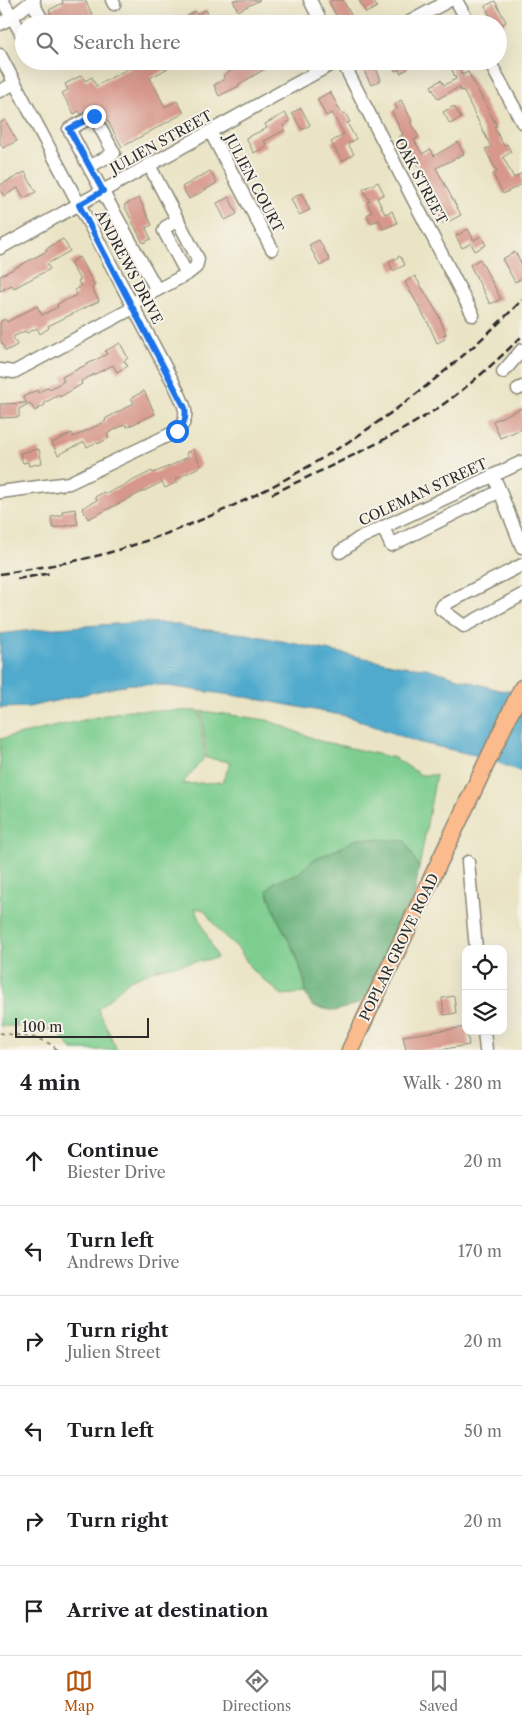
<!DOCTYPE html>
<meta charset="utf-8">
<style>
body{margin:0;font-family:"Libre Caslon Text",serif;background:#f2f2f2;color:#202124}
.controls{position:absolute;right:15px;bottom:15px;display:grid;overflow:hidden;border-radius:10px;box-shadow:0 5px 20px #0002}
.controls button{width:45px;height:45px;display:grid;place-items:center;padding:0;border:0;border-bottom:1px solid #e0e0e0;background:#fff;color:#202124;font:25px sans-serif}
.scale{position:absolute;left:15px;bottom:12px;width:134px;box-sizing:border-box;padding-left:5px;border:2px solid #2b2b2b;border-top:0;font-size:14px;line-height:18px;white-space:nowrap;color:#2b2b2b;-webkit-text-stroke:4px #f7f3e8;paint-order:stroke}
.stop{position:absolute;width:15px;height:15px;margin:-11px;border:4px solid #1a73e8;border-radius:50%;background:#fff}
.stop.end{background:#1a73e8;border-color:#fff;box-shadow:0 1px 5px #0008}
.list{margin:0;padding:0;list-style:none}
h2{display:flex;justify-content:space-between;align-items:center;height:65px;margin:0;padding:0 20px;font-size:21px}
h2 small{font-size:16px;font-weight:400;color:#757577}
.list li{display:grid;grid-template-columns:32px 1fr auto;gap:15px;align-items:center;box-sizing:border-box;height:90px;padding:0 20px;border-top:1px solid #e0e0e0}
.list b{display:block;font-size:19px;white-space:nowrap}
.list p{margin:0;font-size:16px;white-space:nowrap;color:#757577}
.list em{font-size:16px;font-style:normal;color:#757577}
.icon{flex:none;width:28px;height:28px;fill:none;stroke:currentColor;stroke-width:2;stroke-linecap:round;stroke-linejoin:round}
.map{position:relative;flex:none;width:522px;height:1050px;overflow:hidden}
.search{position:absolute;background:#fff;box-shadow:0 5px 20px #0002;left:15px;right:15px;top:15px;height:55px;display:flex;align-items:center;gap:12px;box-sizing:border-box;padding:0 18px;border-radius:28px;color:#757577;font-size:19px}
.sheet{height:605px;background:#fff}
nav{display:flex;justify-content:space-around;align-items:center;box-sizing:border-box;height:70px;border-top:1px solid #e0e0e0;background:#fff;font-size:14px;color:#757577}
nav a{display:grid;justify-items:center;gap:2px}
nav .on{color:#b45309}
.map>svg:first-child{display:block}
.green{fill:#7ccd8e;stroke:#547c5c}
.forest{fill:#65b079;stroke:#486e52}
.water{fill:#4faacd;stroke:#3d6a7c}
.building{fill:#d7978b}
.lines{fill:none;stroke-linecap:round;stroke-linejoin:round}
.minor-casing{stroke:#8a8878;stroke-width:15}
.major-casing{stroke:#8a8878;stroke-width:19}
.path{stroke:#8a8878;stroke-width:2;stroke-dasharray:4 4;stroke-linecap:butt}
.minor{stroke:#fff;stroke-width:12}
.major{stroke:#fbbb8c;stroke-width:16}
.rail{stroke:#2b2b2b;stroke-width:2.5;stroke-dasharray:8 4;stroke-linecap:butt}
.route{stroke:#1a73e8;stroke-width:6}
.labels{text-anchor:middle;dominant-baseline:central;stroke-width:4;stroke-linejoin:round;paint-order:stroke}
.street-label{font-size:14px;fill:#2b2b2b;stroke:#f7f3e8}
</style>
<div class="map">
<svg width="522" height="1050" viewBox="0 0 522 1050">
<rect width="100%" height="100%" fill="#f7f3e8"/>
<filter id="ink" filterUnits="userSpaceOnUse"><feTurbulence type="fractalNoise" baseFrequency=".02" numOctaves="2"/><feDisplacementMap in="SourceGraphic" scale="10" xChannelSelector="R" yChannelSelector="G"/><feConvolveMatrix kernelMatrix="1 2 1 2 8 2 1 2 1" color-interpolation-filters="sRGB"/></filter>
<filter id="wash" filterUnits="userSpaceOnUse"><feTurbulence type="fractalNoise" baseFrequency=".0096" numOctaves="4" result="noise"/><feDisplacementMap in="SourceGraphic" scale="20" xChannelSelector="R" yChannelSelector="G"/><feGaussianBlur stdDeviation="1.12" result="paint"/><feColorMatrix in="noise" values="0 0 0 0 0 0 0 0 0 0 0 0 0 0 0 0 0 1.4 0 .05"/><feComposite in="paint" operator="in"/></filter>
<g filter="url(#wash)">
<rect width="100%" height="100%" fill="#eae4c5"/>
<path class="green" d="M 128,710 L 200,711 L 204,758 L 182,784 L 222,782 L 231,762 L 206,758 L 202,711 L 267,720 L 320,741 L 395,758 L 421,775 L 436,775 L 419,868 L 405,841 L 336,850 L 314,859 L 299,873 L 274,882 L 267,891 C 272,902 275,913 280,924 C 291,946 304,967 305,993 L 282,995 L 252,970 L 238,948 L 220,932 L 204,910 L 195,908 L 217,958 L 160,968 L 130,980 L 98,1009 L 117,1050 L 72,1050 L 61,1036 L 42,1026 L 0,1026 L 0,739 Z"/>
<polygon class="forest" points="358,838 405,841 419,868 414,897 395,934 372,990 365,1001 336,1011 313,1007 305,993 305,981 295,952 279,921 267,891 274,882 299,873 314,859 336,850"/>
<path class="water" d="M 129,623 C 148,623 170,620 187,628 L 247,634 L 370,659 L 402,666 L 426,668 L 498,690 L 510,691 L 522,697 L 522,772 L 483,757 L 417,742 L 346,716 L 251,698 L 160,685 L 130,684 L 29,707 L 0,708 L 0,634 L 42,629 Z"/>
<g id="blocks">
<g class="building">
<polygon points="62,0 85,0 97,24 56,24 49,10 63,3"/>
<polygon points="233,0 260,0 238,11"/>
<polygon points="333,0 343,0 356,24 341,24 329,2"/>
<polygon points="359,0 373,0 377,7 366,13"/>
<polygon points="495,1 506,22 498,27 498,24 494,24 485,6"/>
<polygon points="206,10 214,24 192,24 187,16 195,11 197,14"/>
<polygon points="128,61 165,61 168,68 150,78 165,107 177,101 184,113 122,147 100,107 90,109 81,114 79,111 74,114 62,93 68,90 65,84 82,75 85,81 92,77 96,86 131,67"/>
<polygon points="256,61 278,61 238,85 239,86 219,96 214,85 225,79 223,76 244,62 247,67"/>
<polygon points="390,61 404,61 408,69 400,73 399,69 395,71"/>
<polygon points="448,61 456,61 462,75 468,72 497,126 494,127 504,146 507,144 511,152 503,157 514,178 522,173 522,184 503,194 493,174 497,172 485,149 491,147 463,90 461,91 459,87 438,99 431,86 441,80 444,85 456,79"/>
<polygon points="375,66 381,80 371,85 364,71"/>
<polygon points="330,92 342,114 345,113 350,122 347,123 356,139 348,144 354,154 342,161 331,142 344,134 332,113 326,116 317,99"/>
<polygon points="401,100 412,121 410,122 419,137 414,140 422,154 431,149 434,156 458,142 464,154 436,168 461,215 444,224 440,216 442,215 427,187 429,186 413,154 411,156 405,145 403,146 398,137 403,135 392,112 397,109 395,104"/>
<polygon points="454,106 461,118 450,124 443,112"/>
<polygon points="301,108 310,125 302,130 292,113"/>
<polygon points="285,113 290,121 283,125 285,130 264,141 267,146 254,153 246,138 267,128 265,124"/>
<polygon points="5,120 17,141 3,148 0,143 0,123"/>
<polygon points="210,171 217,183 189,199 182,187"/>
<polygon points="25,172 36,192 24,198 18,188 4,196 0,190 0,185"/>
<polygon points="378,182 384,194 377,198 385,214 392,211 397,223 383,229 379,220 371,223 367,215 372,212 367,202 370,201 363,189"/>
<polygon points="301,193 310,210 299,215 291,199"/>
<polygon points="229,197 237,214 225,220 217,203"/>
<polygon points="139,198 152,225 146,228 151,239 143,243 124,205"/>
<polygon points="468,229 474,240 481,236 486,245 475,251 471,243 462,248 456,236"/>
<polygon points="63,239 70,251 47,264 50,269 14,288 12,285 0,291 0,276 47,251 46,249"/>
<polygon points="319,240 330,260 320,266 309,245"/>
<polygon points="515,252 522,264 522,278 515,282 502,259"/>
<polygon points="400,256 405,265 393,271 389,262"/>
<polygon points="79,257 95,286 92,288 99,301 48,326 49,328 40,334 37,328 27,333 25,331 13,337 17,345 6,351 0,340 0,322 5,319 7,322 37,306 42,315 58,307 57,304 77,295 75,290 81,286 78,281 80,280 70,263"/>
<polygon points="480,259 501,299 490,304 470,265"/>
<polygon points="415,276 438,314 446,334 443,335 445,339 437,343 429,325 405,282"/>
<polygon points="120,343 128,358 124,361 128,366 117,372 113,365 81,381 82,384 60,397 59,395 44,403 45,405 35,411 30,403 19,409 19,417 0,418 0,404 27,403 23,397 37,390 38,393 48,387 50,389 64,381 62,377 107,354 105,351"/>
<polygon points="144,391 155,414 127,427 125,424 107,434 109,438 98,444 97,442 87,447 84,442 58,455 52,443 72,433 74,437 106,421 105,419 134,403 131,398"/>
<polygon points="522,408 522,429 500,438 493,421"/>
<polygon points="39,449 42,463 29,466 28,462 23,463 20,453"/>
<polygon points="193,449 201,466 176,479 177,482 165,488 162,482 88,519 82,508 97,500 95,497 104,492 106,494 152,471 153,473 170,466 188,457 186,453"/>
<polygon points="75,509 78,524 53,528 51,517 62,515 62,511"/>
<polygon points="454,996 456,1013 444,1015 442,998"/>
<polygon points="466,1027 469,1045 438,1050 406,1050 403,1036"/>
</g>
</g>
</g>
<g filter="url(#ink)">
<use href="#blocks" fill-opacity="0" stroke="#8a8878" stroke-width="1"/>
<g class="lines">
<g class="minor-casing">
<g id="minor">
<polyline points="2,0 12,17 32,1"/>
<polyline points="34,0 32,1 44,24"/>
<polyline points="112,0 114,4"/>
<polyline points="310,0 322,24"/>
<polyline points="456,0 469,24"/>
<polyline points="0,24 12,17 24,38"/>
<polyline points="406,24 450,0"/>
<path d="M 0,55 L 173,382 C 181,399 194,416 177,431 L 69,483 L 0,492"/>
<polyline points="342,61 473,315"/>
<polyline points="489,61 522,122"/>
<polyline points="0,91 15,83"/>
<polyline points="210,131 272,249"/>
<polyline points="89,167 69,129 94,116 114,153 89,167 157,290"/>
<polyline points="178,220 166,227 164,231 187,274"/>
<polyline points="0,248 337,61"/>
<polyline points="131,304 187,274 196,267 198,259 149,165"/>
<polyline points="0,370 14,372 133,308"/>
<polyline points="503,372 522,350"/>
<polyline points="518,389 522,387"/>
<polyline points="497,484 522,547"/>
<polyline points="383,527 391,545 500,491"/>
<polyline points="340,552 358,539 522,462"/>
<polyline points="522,565 449,602 443,605 441,609 464,626 522,595"/>
<polyline points="468,862 476,949"/>
<polyline points="484,1031 486,1050"/>
</g>
</g>
<g class="major-casing">
<polyline id="major" points="350,1050 522,688"/>
</g>
<path class="path" d="M 0,1033 C 18,1036 44,1035 57,1050"/>
<use href="#minor" class="minor"/>
<use href="#major" class="major"/>
<g class="rail">
<path d="M 272,494 C 328,467 386,442 438,408 C 468,387 496,362 522,336"/>
<path d="M 0,574 C 35,568 70,563 104,554 C 262,509 407,417 522,300"/>
<polyline points="17,579 51,573"/>
</g>
</g>
</g>
<g class="lines" filter="url(#ink)">
<path class="route" d="M 94,116 L 69,129 L 103,191 L 79,205 L 185,408 C 187,418 184,425 177,431"/>
</g>
<g class="labels">
<g class="street-label">
<text transform="translate(161 142) rotate(-29)">JULIEN STREET</text>
<text transform="translate(421 181) rotate(62)">OAK STREET</text>
<text transform="translate(254 183) rotate(62)">JULIEN COURT</text>
<text transform="translate(129 267) rotate(62)">ANDREWS DRIVE</text>
<text transform="translate(423 492) rotate(-25)">COLEMAN STREET</text>
<text transform="translate(399 947) rotate(-64)">POPLAR GROVE ROAD</text>
</g>
</g>
</svg>
<div class="controls">
<button><svg class="icon" aria-label="locate" viewBox="0 0 24 24"><circle cx="12" cy="12" r="6"/><path d="M12 2v4M12 18v4M2 12h4M18 12h4"/></svg></button>
<button><svg class="icon" aria-label="layers" viewBox="0 0 24 24"><path d="M12 4l9 5-9 5-9-5zM3 14l9 5 9-5"/></svg></button>
</div>
<div class="scale">100 m</div>
<div class="stop" style="left:177px;top:431px"></div>
<div class="stop end" style="left:94px;top:116px"></div>
<div class="search"><svg class="icon" aria-label="search" viewBox="0 0 24 24"><circle cx="10" cy="10" r="6"/><path d="M15 15l6 6"/></svg>Search here</div>
</div>
<section class="sheet">
<h2>4 min<small>Walk · 280 m</small></h2>
<ul class="list">
<li><svg class="icon" aria-label="ahead" viewBox="0 0 24 24"><path d="M12 20V5M6 11l6-6 6 6"/></svg><div><b>Continue</b><p>Biester Drive</p></div><em>20 m</em></li>
<li><svg class="icon" aria-label="left" viewBox="0 0 24 24"><path d="M17 20v-9H6M10 6l-5 5 5 5"/></svg><div><b>Turn left</b><p>Andrews Drive</p></div><em>170 m</em></li>
<li><svg class="icon" aria-label="right" viewBox="0 0 24 24"><path d="M7 20v-9h11M14 6l5 5-5 5"/></svg><div><b>Turn right</b><p>Julien Street</p></div><em>20 m</em></li>
<li><svg class="icon" aria-label="left" viewBox="0 0 24 24"><path d="M17 20v-9H6M10 6l-5 5 5 5"/></svg><div><b>Turn left</b></div><em>50 m</em></li>
<li><svg class="icon" aria-label="right" viewBox="0 0 24 24"><path d="M7 20v-9h11M14 6l5 5-5 5"/></svg><div><b>Turn right</b></div><em>20 m</em></li>
<li><svg class="icon" aria-label="arrive" viewBox="0 0 24 24"><path d="M6 21V4h12l-3 4 3 4H6"/></svg><div><b>Arrive at destination</b></div></li>
</ul>
</section>
<nav>
<a class="on"><svg class="icon" aria-label="map" viewBox="0 0 24 24"><path d="M3 6l6-2 6 2 6-2v14l-6 2-6-2-6 2zM9 4v14M15 6v14"/></svg>Map</a>
<a><svg class="icon" aria-label="directions" viewBox="0 0 24 24"><path d="M12 3l9 9-9 9-9-9zM9 14v-3h6M13 9l2 2-2 2"/></svg>Directions</a>
<a><svg class="icon" aria-label="saved" viewBox="0 0 24 24"><path d="M7 4h10v16l-5-4-5 4z"/></svg>Saved</a>
</nav>
